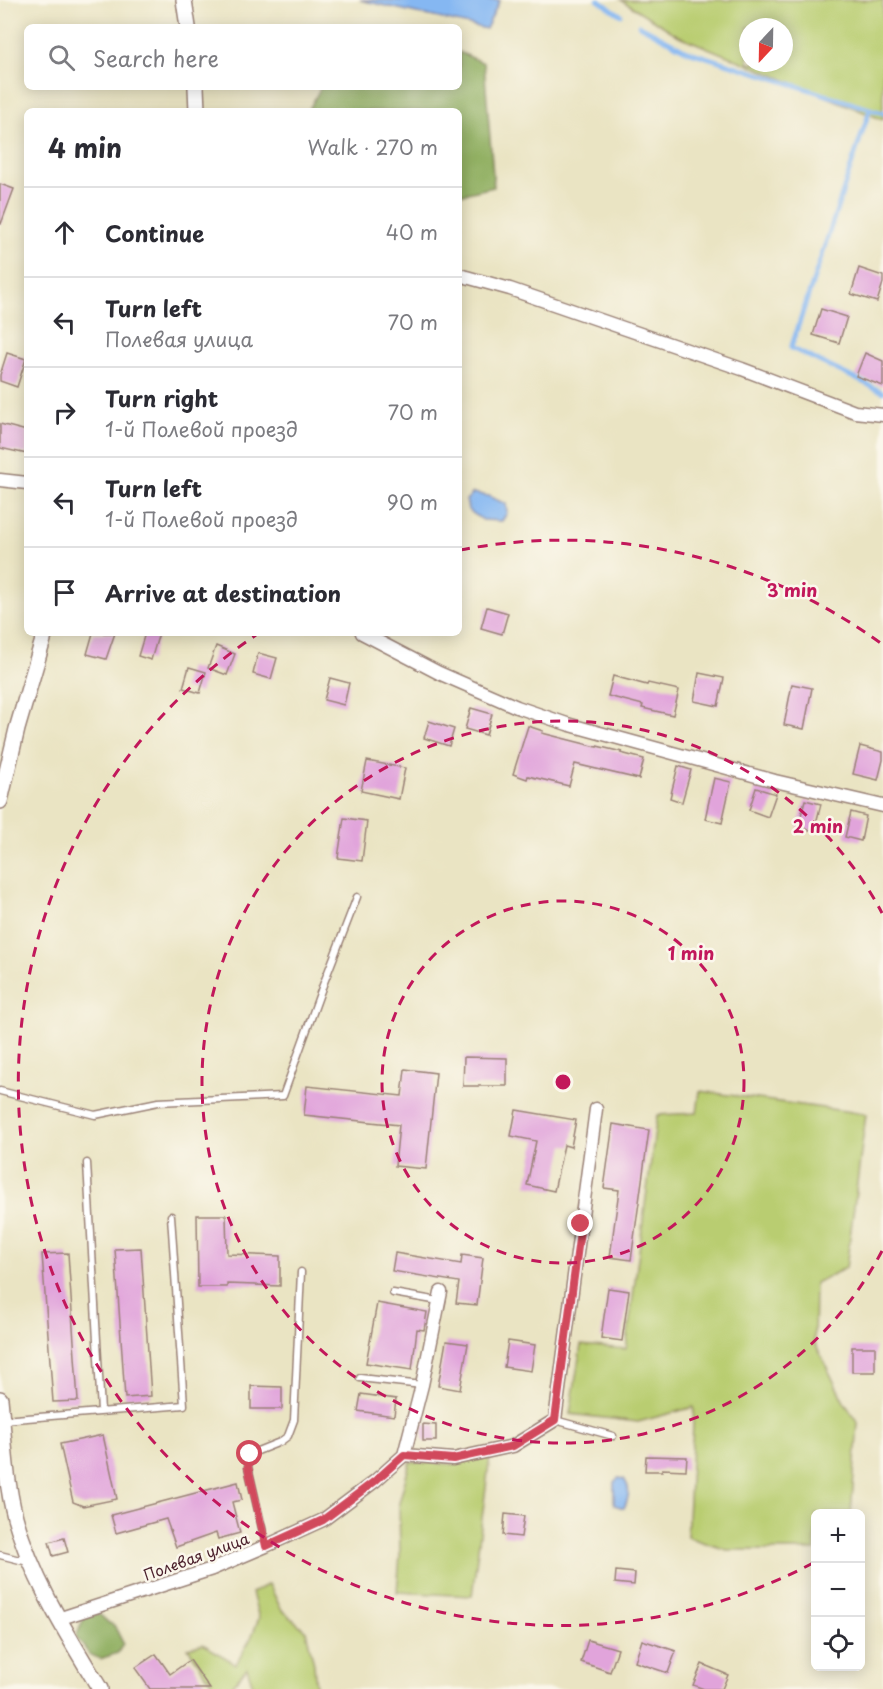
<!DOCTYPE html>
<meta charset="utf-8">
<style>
body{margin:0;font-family:"Playpen Sans",sans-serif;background:#f2f2f3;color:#2b2b33}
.controls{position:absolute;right:18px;bottom:18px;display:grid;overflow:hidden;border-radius:9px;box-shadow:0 3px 15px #0003}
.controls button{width:54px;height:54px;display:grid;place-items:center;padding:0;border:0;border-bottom:2px solid #e1e1e2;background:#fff;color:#2b2b33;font:30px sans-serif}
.compass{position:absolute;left:739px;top:18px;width:54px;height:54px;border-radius:50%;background:#fff;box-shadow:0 3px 15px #0003;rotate:202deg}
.stop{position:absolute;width:18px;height:18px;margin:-14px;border:4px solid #d1495b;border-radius:50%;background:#fff}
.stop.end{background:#d1495b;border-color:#fff;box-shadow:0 2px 6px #0008}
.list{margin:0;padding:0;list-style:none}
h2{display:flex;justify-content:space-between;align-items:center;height:78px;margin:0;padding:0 24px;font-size:26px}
h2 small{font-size:20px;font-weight:400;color:#7c7c81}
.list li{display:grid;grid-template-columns:39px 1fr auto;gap:18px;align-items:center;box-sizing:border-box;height:90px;padding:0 24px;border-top:2px solid #e1e1e2}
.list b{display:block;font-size:22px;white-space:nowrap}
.list p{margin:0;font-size:20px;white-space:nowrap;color:#7c7c81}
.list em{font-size:20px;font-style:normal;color:#7c7c81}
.icon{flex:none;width:33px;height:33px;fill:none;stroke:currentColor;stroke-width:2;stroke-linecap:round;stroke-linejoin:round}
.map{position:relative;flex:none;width:883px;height:1689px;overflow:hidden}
.search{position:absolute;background:#fff;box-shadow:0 3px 15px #0003;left:24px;top:24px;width:438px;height:66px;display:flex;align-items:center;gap:15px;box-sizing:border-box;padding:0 21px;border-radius:9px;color:#7c7c81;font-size:22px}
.panel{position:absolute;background:#fff;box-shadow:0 3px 15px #0003;left:24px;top:108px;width:438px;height:528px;border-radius:9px}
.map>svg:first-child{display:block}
.green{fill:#b9cd71;stroke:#82764e;stroke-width:1.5;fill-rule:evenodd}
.forest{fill:#92b063;stroke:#6e6847;stroke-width:1.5}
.water{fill:#85b7f2;stroke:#686b8e;stroke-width:1.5}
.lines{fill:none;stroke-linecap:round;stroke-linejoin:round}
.stream{stroke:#85b7f2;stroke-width:4.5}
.building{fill:#e1a4db}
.service-casing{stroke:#9a8277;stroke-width:9}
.minor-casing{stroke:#9a8277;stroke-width:15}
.tertiary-casing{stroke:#9a8277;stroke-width:18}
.service{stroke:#fff;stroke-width:6}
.minor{stroke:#fff;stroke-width:12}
.tertiary{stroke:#fff;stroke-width:15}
.route{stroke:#d1495b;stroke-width:8}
.ring{fill:none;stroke:#c2185b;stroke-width:3;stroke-dasharray:10 8}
.labels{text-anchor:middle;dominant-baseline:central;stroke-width:5;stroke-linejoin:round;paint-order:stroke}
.street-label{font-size:15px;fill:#4a1f2b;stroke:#fbf7ec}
.centre{fill:#c2185b;stroke:#fbf7ec;stroke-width:3}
.ring-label{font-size:18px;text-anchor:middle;font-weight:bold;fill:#c2185b;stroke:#fbf7ec;stroke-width:5;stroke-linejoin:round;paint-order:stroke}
</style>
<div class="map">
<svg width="883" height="1689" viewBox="0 0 883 1689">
<rect width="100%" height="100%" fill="#fbf7ec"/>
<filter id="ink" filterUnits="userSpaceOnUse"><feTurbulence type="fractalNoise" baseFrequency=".0167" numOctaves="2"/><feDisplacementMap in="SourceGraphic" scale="12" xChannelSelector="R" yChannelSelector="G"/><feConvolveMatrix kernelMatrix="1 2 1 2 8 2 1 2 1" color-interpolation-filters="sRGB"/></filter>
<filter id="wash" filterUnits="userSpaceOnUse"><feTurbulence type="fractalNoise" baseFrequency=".008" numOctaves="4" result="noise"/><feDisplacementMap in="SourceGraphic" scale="24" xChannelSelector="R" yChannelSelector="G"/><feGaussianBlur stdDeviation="1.35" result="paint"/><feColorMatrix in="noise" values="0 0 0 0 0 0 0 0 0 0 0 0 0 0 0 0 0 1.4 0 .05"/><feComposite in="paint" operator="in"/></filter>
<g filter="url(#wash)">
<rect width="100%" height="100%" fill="#eae4c3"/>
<g class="green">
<path d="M 621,0 L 883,0 L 883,120 L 679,36 ZM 748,27 L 784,27 L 784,63 L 748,63 Z"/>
<polygon points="700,1091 866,1114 846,1268 815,1283 814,1341 844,1402 858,1423 851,1513 816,1514 815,1550 727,1550 687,1537 694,1407 638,1422 570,1414 581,1345 626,1349 657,1115 697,1113"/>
<polygon points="490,1456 472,1596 397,1592 400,1555 399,1503 410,1462 453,1464"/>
<polygon points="269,1584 281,1609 306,1631 314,1664 316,1689 254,1689 247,1668 229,1689 216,1689 188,1648 203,1644 236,1664 251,1638 259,1618 252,1593"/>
</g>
<g class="forest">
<polygon points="459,52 484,63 494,187 459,195 459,111 308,111 321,87 459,87"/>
<polygon points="98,1613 109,1623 114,1625 123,1643 118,1653 100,1659 89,1654 76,1637 84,1618"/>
</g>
<g class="water">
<polygon points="360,0 500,0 486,29"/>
<polygon points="473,493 488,496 506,504 507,513 502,521 483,520 468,510 466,500"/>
<path d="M 618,1478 L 624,1479 C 631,1489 629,1497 624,1508 L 614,1505 L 614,1482 Z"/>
</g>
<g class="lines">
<g class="stream">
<polyline points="598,0 621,15"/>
<polyline points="639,25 687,51 883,113"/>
<polyline points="870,109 791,348 883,392"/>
</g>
</g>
<g id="blocks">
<g class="building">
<polygon points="0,184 14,189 1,224 0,223"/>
<polygon points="859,268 883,276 883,283 877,302 851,294"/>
<polygon points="821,309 847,317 839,343 813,335"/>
<polygon points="7,353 26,359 17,387 0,381 0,375"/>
<polygon points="865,353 883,361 883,386 856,376"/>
<polygon points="0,424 27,431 27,454 0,448"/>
<polygon points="487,607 508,613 502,634 481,628"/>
<polygon points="93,633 115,633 106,659 87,654"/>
<polygon points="145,633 159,633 151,660 138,656"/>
<polygon points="216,646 235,654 227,675 208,668"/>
<polygon points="258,653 277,658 271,679 253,674"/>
<polygon points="189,667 206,672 200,693 183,688"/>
<polygon points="699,673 724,678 718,706 694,701"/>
<polygon points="613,676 647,685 648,683 679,690 673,715 642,708 643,705 608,696"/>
<polygon points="330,678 349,683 344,705 324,700"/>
<polygon points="792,684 812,688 804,729 784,725"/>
<polygon points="471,708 492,714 486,735 465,729"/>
<polygon points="429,721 454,729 449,746 424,738"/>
<polygon points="528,726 543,731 542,733 597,747 597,746 622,752 621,753 644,759 639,779 575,764 569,786 528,776 527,779 513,774"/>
<polygon points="860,746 883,752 883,760 878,780 853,774"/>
<polygon points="367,761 405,768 399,799 361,791"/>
<polygon points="678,766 691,770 682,802 670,798"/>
<polygon points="714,778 731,782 722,823 705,819"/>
<polygon points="756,788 776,794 768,817 749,810"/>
<polygon points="805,800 821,804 814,831 798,827"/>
<polygon points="851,812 866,816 861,841 845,837"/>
<polygon points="344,818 367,821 362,861 338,858"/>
<polygon points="464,1057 507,1058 507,1086 463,1086"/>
<polygon points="405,1069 436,1073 426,1169 395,1166 399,1125 304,1115 307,1086 402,1096"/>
<polygon points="516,1110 576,1120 571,1147 564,1145 554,1191 527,1185 536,1141 511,1136"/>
<polygon points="613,1124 649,1130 631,1260 610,1257 619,1190 604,1188"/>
<polygon points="197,1215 226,1215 227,1254 280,1256 280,1286 227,1284 227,1287 198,1287"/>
<polygon points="141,1248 151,1396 125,1398 115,1249"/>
<polygon points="68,1253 78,1401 53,1402 42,1254"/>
<polygon points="395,1253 461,1264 462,1255 483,1258 477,1305 456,1303 459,1282 392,1271"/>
<polygon points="608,1288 629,1291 622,1341 601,1338"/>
<polygon points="377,1303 427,1312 424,1330 417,1329 412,1370 366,1363"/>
<polygon points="446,1341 468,1344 460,1390 438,1386"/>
<polygon points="508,1341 535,1345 531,1371 504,1367"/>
<rect x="852" y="1347" width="23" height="25"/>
<polygon points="251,1386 282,1387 282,1409 251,1409"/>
<polygon points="361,1394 396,1399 394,1416 358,1411"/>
<polygon points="423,1424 436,1425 436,1441 423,1441"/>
<polygon points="103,1435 117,1499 83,1506 73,1502 60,1444"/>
<polygon points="646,1456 687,1457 686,1470 662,1469 662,1471 645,1471"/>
<polygon points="238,1482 242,1500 232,1502 240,1533 218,1539 216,1533 176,1547 166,1519 116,1533 111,1515"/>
<polygon points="505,1514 524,1516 521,1537 503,1535"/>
<polygon points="64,1538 68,1552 53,1556 49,1542"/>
<polygon points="616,1571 635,1573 634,1585 615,1583"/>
<polygon points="588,1640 618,1649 610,1672 581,1662"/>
<polygon points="642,1640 676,1651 668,1673 635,1662"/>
<polygon points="156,1654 170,1674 190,1660 210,1689 150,1689 135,1668"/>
<polygon points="702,1664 728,1675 722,1689 704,1689 693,1685"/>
</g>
</g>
</g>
<g filter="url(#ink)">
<use href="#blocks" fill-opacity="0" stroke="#9a8277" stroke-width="1.5"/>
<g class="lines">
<g class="service-casing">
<g id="service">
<polyline points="0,1091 95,1115 158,1102 283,1096 323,985 357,897"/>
<polyline points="87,1163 101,1411"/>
<polyline points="393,1293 439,1301"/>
<polyline points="360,1378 422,1385"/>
<polyline points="3,1420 184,1405 171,1216"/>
<polyline points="555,1420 613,1436"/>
<polyline points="266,1545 248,1467 250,1454 280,1442 288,1436 294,1420 301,1272"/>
<polyline points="0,1555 28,1562"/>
</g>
</g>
<g class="minor-casing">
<g id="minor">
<polyline points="459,275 510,289 742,369 855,412 883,415"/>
<polyline points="0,480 27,483"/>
<polyline points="362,633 439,673 517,707 567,724 775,781 883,806"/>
<polyline points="404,1455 453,1459 513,1446 555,1420 596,1109"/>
<polyline points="58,1619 212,1569 266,1546 323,1520 375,1481 404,1455 422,1385 441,1292"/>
</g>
</g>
<g class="tertiary-casing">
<g id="tertiary">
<polyline points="184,0 188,27"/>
<polyline points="196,87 197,111"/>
<polyline points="0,801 17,729 45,633"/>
<path d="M 0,1399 C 4,1438 5,1479 15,1517 C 32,1579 67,1634 100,1689"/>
</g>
</g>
<use href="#service" class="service"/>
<use href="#minor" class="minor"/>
<use href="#tertiary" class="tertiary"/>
</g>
</g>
<g class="lines" filter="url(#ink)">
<polyline class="route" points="250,1454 248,1467 266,1546 323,1520 375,1481 404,1455 453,1459 513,1446 555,1420 581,1224"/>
</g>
<g class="ring">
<circle cx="563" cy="1082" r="181"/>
<path d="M882 1251A361 361 0 1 1 882 913"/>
<path d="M813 1563A542 542 0 0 1 256 635M460 550A542 542 0 0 1 882 644"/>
</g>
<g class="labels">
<g class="street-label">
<text transform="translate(196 1556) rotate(-20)">Полевая улица</text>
</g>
</g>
<circle cx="563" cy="1082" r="9" class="centre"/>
<g class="ring-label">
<text x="792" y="597">3 min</text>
<text x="818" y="833">2 min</text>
<text x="691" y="960">1 min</text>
</g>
</svg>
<div class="controls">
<button>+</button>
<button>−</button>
<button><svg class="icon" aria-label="locate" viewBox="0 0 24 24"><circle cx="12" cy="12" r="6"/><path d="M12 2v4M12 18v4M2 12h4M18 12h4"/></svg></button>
</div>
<svg class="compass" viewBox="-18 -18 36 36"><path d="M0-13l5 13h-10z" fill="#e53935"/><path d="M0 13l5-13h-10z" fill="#7c7c81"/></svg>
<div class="stop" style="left:250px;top:1454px"></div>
<div class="stop end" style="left:581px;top:1224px"></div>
<div class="search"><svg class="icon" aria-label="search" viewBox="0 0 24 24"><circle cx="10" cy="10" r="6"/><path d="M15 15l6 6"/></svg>Search here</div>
<section class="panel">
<h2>4 min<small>Walk · 270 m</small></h2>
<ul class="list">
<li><svg class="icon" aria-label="ahead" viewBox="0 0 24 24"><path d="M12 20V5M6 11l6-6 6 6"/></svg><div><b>Continue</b></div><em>40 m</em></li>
<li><svg class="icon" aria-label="left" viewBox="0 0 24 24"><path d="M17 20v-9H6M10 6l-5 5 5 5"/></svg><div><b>Turn left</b><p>Полевая улица</p></div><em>70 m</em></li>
<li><svg class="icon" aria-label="right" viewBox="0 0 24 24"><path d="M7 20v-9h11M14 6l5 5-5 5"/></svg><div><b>Turn right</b><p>1-й Полевой проезд</p></div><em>70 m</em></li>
<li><svg class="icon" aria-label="left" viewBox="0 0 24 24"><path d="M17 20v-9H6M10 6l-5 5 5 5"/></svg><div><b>Turn left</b><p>1-й Полевой проезд</p></div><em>90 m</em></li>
<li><svg class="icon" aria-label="arrive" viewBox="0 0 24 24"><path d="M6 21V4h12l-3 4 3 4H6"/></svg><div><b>Arrive at destination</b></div></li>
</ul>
</section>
</div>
